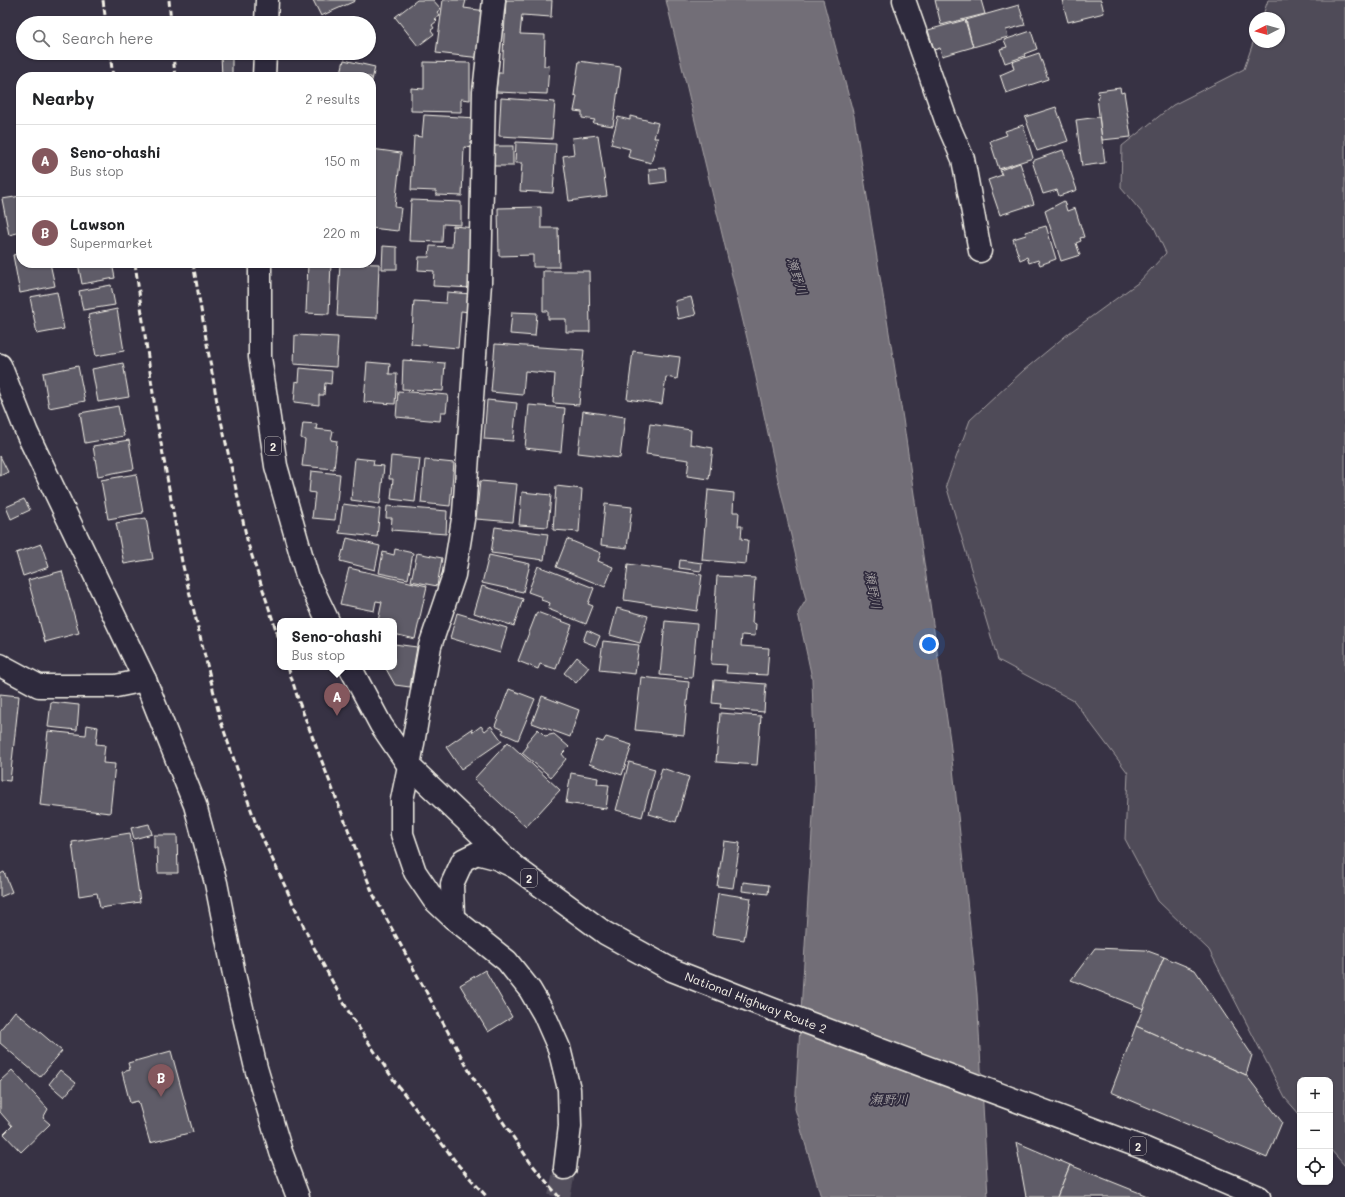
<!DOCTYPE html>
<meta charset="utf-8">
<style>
body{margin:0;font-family:Mali,"Klee One",sans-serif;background:#f6f6f6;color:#202124}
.controls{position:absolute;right:12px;bottom:12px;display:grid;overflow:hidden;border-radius:8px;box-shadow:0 1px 3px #0004}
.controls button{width:36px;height:36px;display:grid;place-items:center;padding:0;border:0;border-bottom:1px solid #e0e0e0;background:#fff;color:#202124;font:20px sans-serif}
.compass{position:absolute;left:1249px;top:12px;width:36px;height:36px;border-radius:50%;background:#fff;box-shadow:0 1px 3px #0004;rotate:264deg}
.you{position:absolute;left:929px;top:644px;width:14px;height:14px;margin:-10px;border:3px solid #fff;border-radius:50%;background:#1a73e8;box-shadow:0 0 0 6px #1a73e833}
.badge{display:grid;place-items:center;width:26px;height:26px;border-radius:50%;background:#84575d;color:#fff;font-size:13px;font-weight:700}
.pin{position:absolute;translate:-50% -33px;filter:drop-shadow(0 1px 2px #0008)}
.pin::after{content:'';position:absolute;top:21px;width:14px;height:12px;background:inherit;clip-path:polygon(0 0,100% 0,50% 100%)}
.popup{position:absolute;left:277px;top:618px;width:120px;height:52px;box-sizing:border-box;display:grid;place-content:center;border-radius:8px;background:#fff;filter:drop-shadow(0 1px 3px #0005);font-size:13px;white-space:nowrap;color:#757577}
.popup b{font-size:15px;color:#202124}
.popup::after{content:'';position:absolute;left:50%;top:100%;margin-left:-8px;border:8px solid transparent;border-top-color:#fff}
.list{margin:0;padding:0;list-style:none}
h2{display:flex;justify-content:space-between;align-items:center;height:52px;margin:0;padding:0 16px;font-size:17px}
h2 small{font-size:13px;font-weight:400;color:#757577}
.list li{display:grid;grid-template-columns:26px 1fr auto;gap:12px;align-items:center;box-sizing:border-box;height:72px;padding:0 16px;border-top:1px solid #e0e0e0}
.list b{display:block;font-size:15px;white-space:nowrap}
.list p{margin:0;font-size:13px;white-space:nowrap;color:#757577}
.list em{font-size:13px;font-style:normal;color:#757577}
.icon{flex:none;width:22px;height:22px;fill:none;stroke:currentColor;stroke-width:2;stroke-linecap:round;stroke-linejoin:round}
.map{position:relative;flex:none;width:1345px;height:1197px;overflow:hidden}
.search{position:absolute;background:#fff;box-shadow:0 1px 3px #0004;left:16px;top:16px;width:360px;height:44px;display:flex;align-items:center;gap:10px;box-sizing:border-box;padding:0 14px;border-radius:22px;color:#757577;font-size:15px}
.panel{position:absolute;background:#fff;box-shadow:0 1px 3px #0004;left:16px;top:72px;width:360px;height:196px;border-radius:16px}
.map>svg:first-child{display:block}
.green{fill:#504b59;stroke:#a29ea0}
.water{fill:#726e77;stroke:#a6a2a4}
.building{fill:#5f5c67;stroke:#f4f1e8}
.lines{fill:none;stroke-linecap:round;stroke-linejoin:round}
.secondary-tunnel{stroke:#534f5d;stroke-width:22;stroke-dasharray:22 11;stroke-linecap:butt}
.street-casing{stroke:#f4f1e8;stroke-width:25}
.secondary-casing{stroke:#f4f1e8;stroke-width:25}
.highway-casing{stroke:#f4f1e8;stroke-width:25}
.street{stroke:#2f2a3d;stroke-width:22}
.secondary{stroke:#2f2a3d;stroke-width:22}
.highway{stroke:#2f2a3d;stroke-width:22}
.rail{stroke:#f4f1e8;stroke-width:3;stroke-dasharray:6 3;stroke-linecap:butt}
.labels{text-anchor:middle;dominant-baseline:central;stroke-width:3.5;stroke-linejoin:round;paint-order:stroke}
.shield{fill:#2f2a3d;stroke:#b9b5b5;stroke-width:1}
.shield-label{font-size:11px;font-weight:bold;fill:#f4f1e8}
.street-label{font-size:12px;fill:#f4f1e8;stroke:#2f2a3d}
.water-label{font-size:13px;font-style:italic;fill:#bab6b5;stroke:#2f2a3d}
</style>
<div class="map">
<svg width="1345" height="1197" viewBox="0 0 1345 1197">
<rect width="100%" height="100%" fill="#373244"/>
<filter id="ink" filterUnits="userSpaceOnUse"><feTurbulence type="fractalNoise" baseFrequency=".025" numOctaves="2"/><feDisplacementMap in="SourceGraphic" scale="8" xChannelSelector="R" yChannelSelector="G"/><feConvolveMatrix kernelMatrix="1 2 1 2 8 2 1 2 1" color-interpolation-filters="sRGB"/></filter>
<g filter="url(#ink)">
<polygon class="green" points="1268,0 1345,0 1345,1166 1330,1149 1330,1080 1300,1080 1300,1115 1285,1098 1209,950 1158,901 1125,839 1128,773 1074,701 998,660 946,485 970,420 1024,370 1069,333 1139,282 1166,253 1154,227 1121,188 1122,146 1173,105 1244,69 1255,37 1255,42 1279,42 1279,18 1262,18"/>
<polygon class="water" points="666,0 823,0 854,116 903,419 950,740 977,994 988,1197 821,1197 795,1109 815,783 812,678 798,613 806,600 778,480 752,359"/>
<g class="building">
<polygon points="313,0 355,0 355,1 321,16"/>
<polygon points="417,0 433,0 441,9 437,12 440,16 435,19 437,21 432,25 434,28 431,30 434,34 418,46 395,17"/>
<polygon points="443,0 466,0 464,8 486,11 481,58 436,53"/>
<polygon points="506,0 552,0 551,17 522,15 520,34 545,35 544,66 549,66 547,94 496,92 498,73 502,73"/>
<polygon points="935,0 981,0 985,14 941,25"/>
<polygon points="1062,0 1101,0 1104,13 1068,22"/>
<polygon points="1019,5 1025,25 1006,30 1008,37 973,47 966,20"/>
<polygon points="965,20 973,47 942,56 940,48 934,50 928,30"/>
<polygon points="1031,31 1037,49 1024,54 1025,56 1005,63 1000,49 1007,47 1004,40"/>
<polygon points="1039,53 1048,79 1006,93 1000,75 1014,69 1012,62"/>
<polygon points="232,54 232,77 222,77 221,55"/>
<polygon points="344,60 375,67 371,85 371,77 340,77"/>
<polygon points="579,61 621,67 613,126 593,123 595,120 582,118 582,112 574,111 577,96 574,95"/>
<polygon points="424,62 470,63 470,100 461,99 461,112 411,111 411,88 424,89"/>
<polygon points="1120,88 1121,93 1124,92 1131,137 1102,140 1097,97 1099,97 1098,91"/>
<polygon points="501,98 555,102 552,139 499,136"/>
<polygon points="1056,107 1068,141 1037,151 1025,117"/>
<polygon points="424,115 477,118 475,148 464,147 462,196 436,195 436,191 411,190 414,136 422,137"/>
<polygon points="630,116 658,123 654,138 658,138 651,163 628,157 630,149 611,144 618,117 630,120"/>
<polygon points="1099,117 1105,163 1082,166 1076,120"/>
<polygon points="1023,125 1033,158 999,169 990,141 1007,135 1005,131"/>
<polygon points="598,135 607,196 569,201 563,156 574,154 572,138"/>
<polygon points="516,142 556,144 553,193 520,191 522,163 515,163"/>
<rect x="492" y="146" width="21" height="20"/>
<polygon points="372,149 401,153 395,207 401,208 398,231 371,228"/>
<polygon points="1063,150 1077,190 1059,196 1057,190 1043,194 1032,161"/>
<polygon points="1020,163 1034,204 1000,215 988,180 1002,175 1000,170"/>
<polygon points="665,168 666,182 650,184 649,169"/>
<polygon points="21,196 21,232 9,235 2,199"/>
<polygon points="411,200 461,202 461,225 443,224 442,242 409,241"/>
<polygon points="1064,201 1067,211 1075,208 1084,237 1080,238 1081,241 1076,243 1080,255 1061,261 1045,211"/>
<polygon points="541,207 541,228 558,228 559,267 533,267 533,255 499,256 498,208"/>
<polygon points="453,226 475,228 472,288 433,286 434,271 418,270 419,257 429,257 430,246 452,247"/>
<polygon points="1046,226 1056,259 1040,265 1038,260 1029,263 1027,257 1020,260 1013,239 1026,235 1025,232"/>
<polygon points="383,246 397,247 397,269 382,269"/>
<polygon points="21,253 21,263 50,263 55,286 20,293 13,255"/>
<polygon points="78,263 112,263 115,278 82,284"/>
<polygon points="308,263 331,263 329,314 306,313"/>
<polygon points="340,263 379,264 377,318 337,316"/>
<polygon points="543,271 589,271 590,332 566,332 566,319 548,319 548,311 543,311"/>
<polygon points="111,285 115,305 83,310 79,291"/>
<polygon points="57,292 64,329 37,334 30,297"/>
<polygon points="447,292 471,294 469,312 461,311 458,348 411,344 414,301 446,303"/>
<polygon points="691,297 696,315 678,319 675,301"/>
<polygon points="117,309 124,351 96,356 88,315"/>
<polygon points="512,312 537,313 535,336 510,334"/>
<polygon points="295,335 338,337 336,367 294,364"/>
<polygon points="495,344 584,350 579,405 553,403 555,374 525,371 523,395 491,392"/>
<polygon points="633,351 680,357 677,379 666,377 662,404 627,399"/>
<polygon points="403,360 445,363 443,391 402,389"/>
<polygon points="367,362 390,364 389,374 397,374 395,404 364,402"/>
<polygon points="123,363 129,397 98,402 92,369"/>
<polygon points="78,366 85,401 49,408 43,373"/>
<polygon points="300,368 332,371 331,384 325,383 324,395 319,395 319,405 294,402 296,381 299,382"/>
<polygon points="398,391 448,395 446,412 441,412 440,421 396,417"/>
<polygon points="487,400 517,403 513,441 484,439"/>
<polygon points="529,405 565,408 561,452 525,448"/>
<polygon points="118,406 124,436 85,443 80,413"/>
<polygon points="583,411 625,417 620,458 578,453"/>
<polygon points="303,423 317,424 316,429 333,431 331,440 337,441 334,469 302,466 305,440 301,438"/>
<polygon points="650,424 691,430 690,444 713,448 709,479 687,476 689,460 646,454"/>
<polygon points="129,440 134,469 98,476 93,446"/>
<polygon points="0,456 8,472 0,476"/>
<polygon points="391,456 420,459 415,502 391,499 393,479 389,479"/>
<polygon points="355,458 374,460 373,465 384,466 380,504 351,500"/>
<polygon points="425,460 454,463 450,506 421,503"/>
<polygon points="311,471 340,474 335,520 312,518 315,493 309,492"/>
<polygon points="136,474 143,513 108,519 101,480"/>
<polygon points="480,481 517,484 513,522 476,519"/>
<polygon points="556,486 582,489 579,532 553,530"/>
<polygon points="708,490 734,493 733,512 739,512 738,526 742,526 741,539 748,540 746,564 702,560"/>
<polygon points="522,492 551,495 548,527 519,525"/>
<polygon points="24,499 30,510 11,519 6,507"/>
<polygon points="343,504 380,509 377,537 339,533"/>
<polygon points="605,504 632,507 627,548 601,545"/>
<polygon points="387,506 447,511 446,534 391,530 392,518 386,518"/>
<polygon points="146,518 153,559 124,564 116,523"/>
<polygon points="495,527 548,534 544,560 491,553"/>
<polygon points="347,538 380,546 375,570 340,561 343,550 344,551"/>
<polygon points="567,539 601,553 598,561 613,567 605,587 556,567"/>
<polygon points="41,544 49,567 23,576 16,553"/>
<polygon points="395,549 413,553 408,579 379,573 383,552 394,555"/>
<polygon points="417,553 442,558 437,586 411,581"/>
<polygon points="489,555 530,564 523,592 482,583"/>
<polygon points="680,560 702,563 701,571 679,568"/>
<polygon points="628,564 702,575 697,611 624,600"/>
<polygon points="538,566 594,588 588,604 593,606 586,624 548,609 550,603 541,600 542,597 528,592"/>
<polygon points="349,568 427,586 415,639 394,634 394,621 378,621 382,602 376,601 374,611 340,604"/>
<polygon points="62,571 79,633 45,642 28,580"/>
<polygon points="717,576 755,578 752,623 756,624 755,636 742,635 741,646 769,648 767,675 726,673 727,665 711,664"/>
<polygon points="482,586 523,599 514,626 474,613"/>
<polygon points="617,608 648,616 640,643 610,635"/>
<polygon points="537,612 572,625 556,669 540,664 538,669 518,661"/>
<polygon points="457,613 507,628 500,653 450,638"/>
<polygon points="665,621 697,624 692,678 660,675"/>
<polygon points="587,630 600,636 596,646 583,641"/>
<polygon points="603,641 639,645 635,674 599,670"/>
<polygon points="394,644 417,647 410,687 395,685 385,667 394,667"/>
<polygon points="577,657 589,667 576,683 564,673"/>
<polygon points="641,677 689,682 684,735 635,730"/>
<polygon points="714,680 766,684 764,712 720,708 721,704 712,703"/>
<polygon points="509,689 535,699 518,740 502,733 504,730 495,726"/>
<polygon points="0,694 19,696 10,781 0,780"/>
<polygon points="542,696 579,710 570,737 532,723"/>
<polygon points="51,702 79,705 77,730 48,727"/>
<polygon points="720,713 761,716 757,765 716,762"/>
<polygon points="87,725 98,727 96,744 105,745 103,763 115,764 110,813 40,805 48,731 86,735"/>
<polygon points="481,726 485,731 491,726 502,741 461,769 446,747 472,729 473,732"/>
<polygon points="538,729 545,736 554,734 569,747 562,754 566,759 551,777 522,753 527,747 526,743"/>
<polygon points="606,737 632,745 622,775 589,764 597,740 603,742"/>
<polygon points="508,742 560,790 526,827 474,779"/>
<polygon points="629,762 655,769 642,817 616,810"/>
<polygon points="662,768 689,777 676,822 649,814"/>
<polygon points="571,773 598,778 597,784 609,785 606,809 566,803"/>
<polygon points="149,824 152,834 134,839 131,828"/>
<polygon points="130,833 140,902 100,908 97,893 79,896 72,842"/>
<polygon points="154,835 177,835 178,873 158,873 157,848 154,848"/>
<polygon points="724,841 740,843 733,888 717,886"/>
<polygon points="4,872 12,892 0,897 0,874"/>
<polygon points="743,882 769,885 768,894 742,891"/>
<polygon points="718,893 751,898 744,940 712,935"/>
<polygon points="1095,948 1145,950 1164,957 1144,1009 1071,980"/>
<polygon points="1164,957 1195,970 1252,1055 1246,1075 1136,1026"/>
<polygon points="485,970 512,1017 488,1032 460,985"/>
<polygon points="15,1011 62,1051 40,1077 0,1043 0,1030"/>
<polygon points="1136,1026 1246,1075 1282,1122 1267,1158 1111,1092"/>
<polygon points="171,1051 193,1132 150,1143 138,1101 130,1103 122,1072 130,1070 128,1063"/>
<polygon points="12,1070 48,1109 43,1118 50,1124 21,1152 4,1134 12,1126 0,1112 0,1081"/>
<polygon points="60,1070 76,1083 64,1097 49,1084"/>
<polygon points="1016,1142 1070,1165 1057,1197 1026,1197"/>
<polygon points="1070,1165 1150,1197 1057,1197"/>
</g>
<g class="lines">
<polyline class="secondary-tunnel" points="559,1197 565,1168"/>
<g class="street-casing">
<g id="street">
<polyline points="904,0 946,120 963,159 980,251"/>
<polyline points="0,665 39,686 116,686 145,680"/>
<polyline points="409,766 430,646 454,575 464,513 480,283 484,92 494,0"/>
</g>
</g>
<g class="secondary-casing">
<g id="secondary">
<polyline points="0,365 27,433 145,680 195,805 216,883 234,974 256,1068 281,1152 298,1197"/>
<polyline points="409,766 402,800 402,834 415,872 434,900 453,918 507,961 530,990 544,1014 559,1048 569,1089 570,1126 565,1168"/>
<polyline points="453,918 452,884 463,860 477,853 496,858 515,867"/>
</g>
</g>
<g class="highway-casing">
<g id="highway">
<polyline points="266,23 267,0"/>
<polyline points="264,77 265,53"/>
<polyline points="260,263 260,357 276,466 308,579 328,621"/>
<polyline points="350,667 381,725 409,766 515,867 605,933 672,970 774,1010 1146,1149 1259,1197"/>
</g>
</g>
<use href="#street" class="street"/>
<use href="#secondary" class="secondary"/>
<use href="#highway" class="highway"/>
<g class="rail">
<polyline points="103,0 106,23"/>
<polyline points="169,0 171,23"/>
<polyline points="110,53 113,77"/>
<polyline points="173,53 175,77"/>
<polyline points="135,263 156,415 182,562 221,722 256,824 311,942 351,1016 395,1082 459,1166 487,1197"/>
<polyline points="193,263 217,402 248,544 280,642"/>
<polyline points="288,667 299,702 373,894 472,1076 530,1162 559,1197"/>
</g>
</g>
</g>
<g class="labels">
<g class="shield">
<rect x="265" y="437" width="16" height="18" rx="3"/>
<rect x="521" y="869" width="16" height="18" rx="3"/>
<rect x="1130" y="1137" width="16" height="18" rx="3"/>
</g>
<g class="shield-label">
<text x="273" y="446">2</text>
<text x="529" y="878">2</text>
<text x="1138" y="1146">2</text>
</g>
<g class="street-label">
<text transform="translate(756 1002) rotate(21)">National Highway Route 2</text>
</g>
<g class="water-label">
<text transform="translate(798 276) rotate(73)">瀬野川</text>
<text transform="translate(874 590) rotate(80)">瀬野川</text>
<text x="889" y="1098">瀬野川</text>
</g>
</g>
</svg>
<div class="controls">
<button>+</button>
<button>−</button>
<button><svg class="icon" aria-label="locate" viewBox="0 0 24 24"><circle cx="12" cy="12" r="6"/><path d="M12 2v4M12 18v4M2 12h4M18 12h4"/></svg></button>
</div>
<svg class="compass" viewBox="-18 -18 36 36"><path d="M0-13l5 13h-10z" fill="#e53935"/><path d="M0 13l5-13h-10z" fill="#757577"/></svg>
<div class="you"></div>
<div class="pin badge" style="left:337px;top:716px">A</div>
<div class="popup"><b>Seno-ohashi</b>Bus stop</div>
<div class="pin badge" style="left:161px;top:1097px">B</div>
<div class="search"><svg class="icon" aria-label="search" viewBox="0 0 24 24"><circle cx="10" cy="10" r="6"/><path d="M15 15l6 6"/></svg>Search here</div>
<section class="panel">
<h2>Nearby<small>2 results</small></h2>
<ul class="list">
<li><span class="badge">A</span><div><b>Seno-ohashi</b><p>Bus stop</p></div><em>150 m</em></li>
<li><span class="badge">B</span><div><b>Lawson</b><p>Supermarket</p></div><em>220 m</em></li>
</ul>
</section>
</div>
